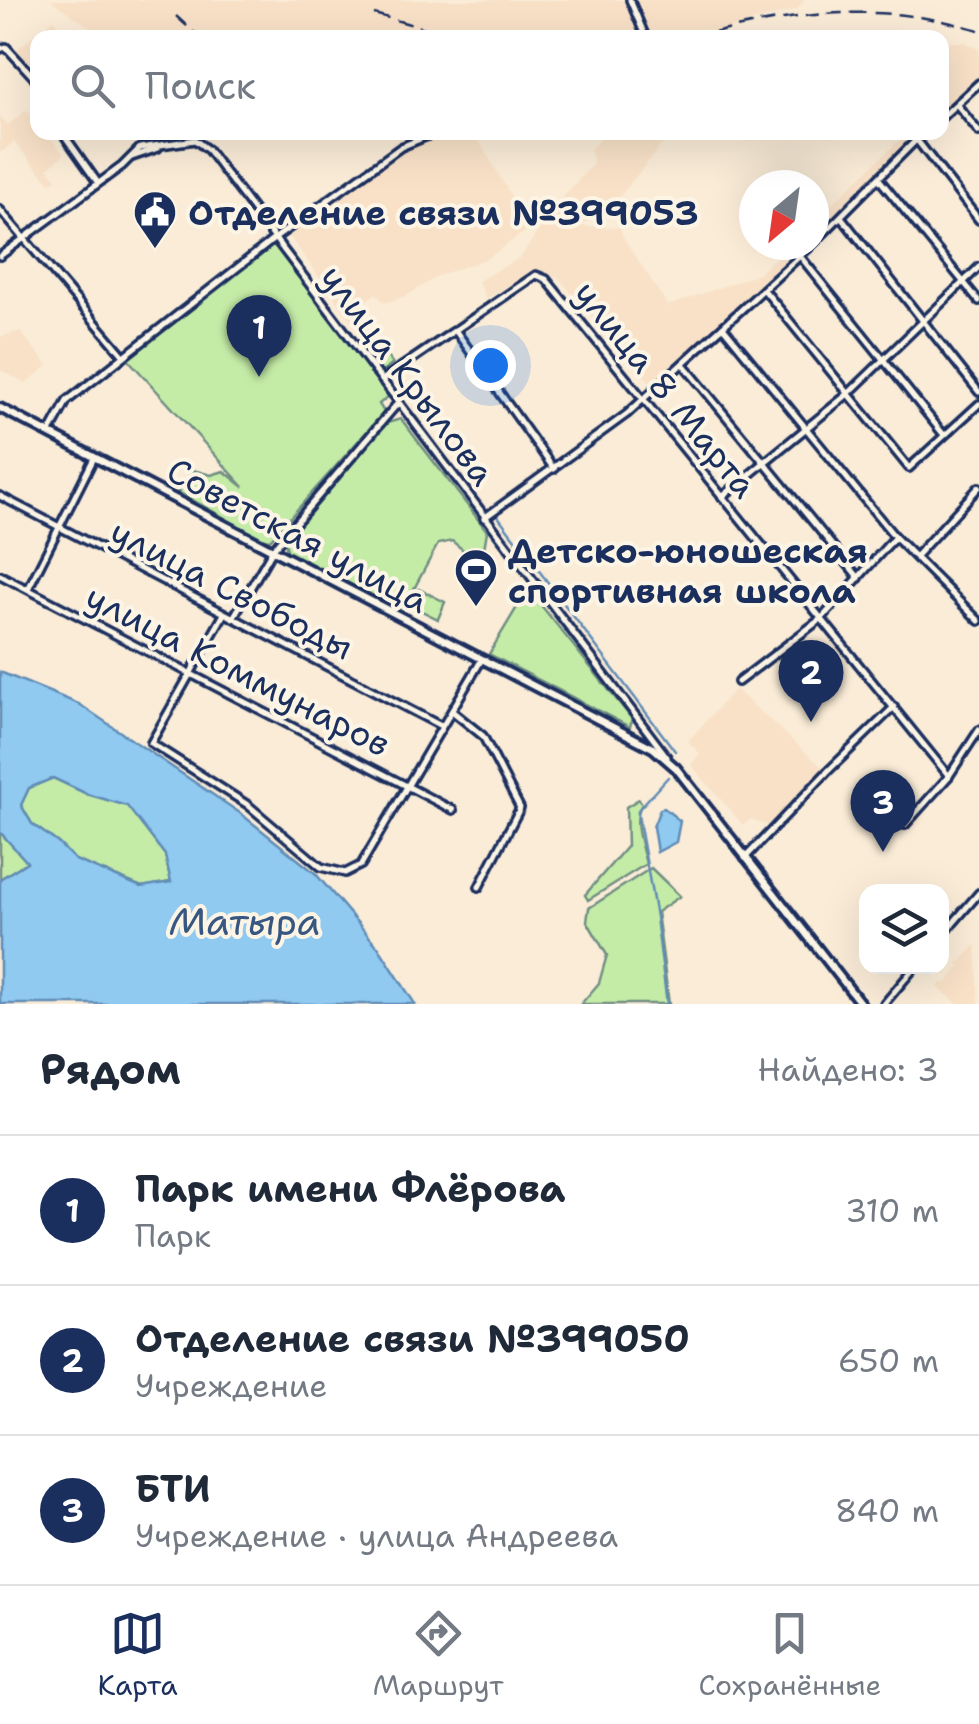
<!DOCTYPE html>
<html lang="ru">
<meta charset="utf-8">
<style>
body{margin:0;font-family:"Shantell Sans",sans-serif;background:#f2f2f3;color:#1f2937}
.controls{position:absolute;right:30px;bottom:30px;display:grid;overflow:hidden;border-radius:20px;box-shadow:0 10px 40px #0002}
.controls button{width:90px;height:90px;display:grid;place-items:center;padding:0;border:0;border-bottom:2px solid #e0e1e3;background:#fff;color:#1f2937;font:50px sans-serif}
.compass{position:absolute;left:739px;top:170px;width:90px;height:90px;border-radius:50%;background:#fff;box-shadow:0 10px 40px #0002;rotate:209deg}
.you{position:absolute;left:490px;top:365px;width:35px;height:35px;margin:-25px;border:8px solid #fff;border-radius:50%;background:#1a73e8;box-shadow:0 0 0 15px #1a73e833}
.badge{display:grid;place-items:center;width:65px;height:65px;border-radius:50%;background:#1b2f5e;color:#fff;font-size:32px;font-weight:700}
.pin{position:absolute;translate:-50% -82px;filter:drop-shadow(0 2px 5px #0008)}
.pin::after{content:'';position:absolute;top:52px;width:35px;height:30px;background:inherit;clip-path:polygon(0 0,100% 0,50% 100%)}
.list{margin:0;padding:0;list-style:none}
h2{display:flex;justify-content:space-between;align-items:center;height:130px;margin:0;padding:0 40px;font-size:42px}
h2 small{font-size:32px;font-weight:400;color:#747a83}
.list li{display:grid;grid-template-columns:65px 1fr auto;gap:30px;align-items:center;box-sizing:border-box;height:150px;padding:0 40px;border-top:2px solid #e0e1e3}
.list b{display:block;font-size:38px;white-space:nowrap}
.list p{margin:0;font-size:32px;white-space:nowrap;color:#747a83}
.list em{font-size:32px;font-style:normal;color:#747a83}
.icon{flex:none;width:55px;height:55px;fill:none;stroke:currentColor;stroke-width:2;stroke-linecap:round;stroke-linejoin:round}
.map{position:relative;flex:none;width:979px;height:1004px;overflow:hidden}
.search{position:absolute;background:#fff;box-shadow:0 10px 40px #0002;left:30px;right:30px;top:30px;height:110px;display:flex;align-items:center;gap:25px;box-sizing:border-box;padding:0 35px;border-radius:20px;color:#747a83;font-size:38px}
.sheet{height:580px;background:#fff}
nav{display:flex;justify-content:space-around;align-items:center;box-sizing:border-box;height:140px;border-top:2px solid #e0e1e3;background:#fff;font-size:28px;color:#747a83}
nav a{display:grid;justify-items:center;gap:5px}
nav .on{color:#1b2f5e}
.map>svg:first-child{display:block}
.built{fill:#f8e1c7}
.green{fill:#c5eca7;stroke:#708e82;stroke-width:2.5}
.water{fill:#90caf0;stroke:#618cb6;stroke-width:2.5;fill-rule:evenodd}
.lines{fill:none;stroke-linecap:round;stroke-linejoin:round}
.stream{stroke:#618cb6;stroke-width:2.5}
.street-casing{stroke:#1b2f5e;stroke-width:12}
.secondary-casing{stroke:#1b2f5e;stroke-width:14}
.street{stroke:#fcf5e5;stroke-width:5}
.secondary{stroke:#fcf5e5;stroke-width:6}
.rail{stroke:#1b2f5e;stroke-width:2.5;stroke-dasharray:15 8;stroke-linecap:butt}
.labels{text-anchor:middle;dominant-baseline:central;stroke-width:8;stroke-linejoin:round;paint-order:stroke}
.poi-label{font-size:35px;font-weight:bold;fill:#1b2f5e;stroke:#fcf5e5;text-anchor:start}
.street-label{font-size:35px;fill:#1b2f5e;stroke:#fcf5e5}
.water-label{font-size:38px;font-style:italic;fill:#385682;stroke:#fcf5e5}
</style>
<div class="map">
<svg width="979" height="1004" viewBox="0 0 979 1004">
<rect width="100%" height="100%" fill="#faecd7"/>
<filter id="ink" filterUnits="userSpaceOnUse"><feTurbulence type="fractalNoise" baseFrequency=".01" numOctaves="2"/><feDisplacementMap in="SourceGraphic" scale="20" xChannelSelector="R" yChannelSelector="G"/><feConvolveMatrix kernelMatrix="1 2 1 2 8 2 1 2 1" color-interpolation-filters="sRGB"/></filter>
<g filter="url(#ink)">
<g class="built">
<polygon points="51,0 805,0 797,9 695,38 103,37"/>
<polygon points="54,19 66,37 38,38 37,77 17,49"/>
<polygon points="942,42 964,42 979,49 979,80 942,116"/>
<polygon points="27,110 37,123 38,132 46,133 64,154 48,168 57,179 51,184 14,142 0,153 0,116 8,125"/>
<polygon points="438,132 474,133 530,228 488,258 440,275 406,296 385,303 376,293 360,305 365,313 352,322 287,233 392,154"/>
<polygon points="607,133 678,133 661,145 614,204 580,226 620,228 624,239 668,306 758,274 789,245 807,245 742,309 653,385 630,362 557,276 539,278 535,273 486,298 478,281 521,257 557,203 594,163 590,149"/>
<polygon points="907,133 924,133 814,238 814,221"/>
<polygon points="20,331 48,366 26,383 0,370 0,337"/>
<polygon points="735,689 823,768 769,826 751,819 743,825 691,765 700,754 688,741"/>
<polygon points="976,945 979,1004 958,1004 938,987 942,982 946,984 960,967 958,964"/>
</g>
<g class="green">
<polygon points="272,242 389,396 379,404 384,412 270,540 263,539 178,492 193,470 211,475 224,471 244,487 126,357"/>
<polygon points="373,337 393,364 381,373 363,348"/>
<polygon points="401,419 487,531 484,549 477,561 452,541 438,544 402,611 288,553 285,543 387,423"/>
<polygon points="419,589 445,602 438,619 410,605 415,590"/>
<polygon points="528,589 632,719 630,727 489,654"/>
<polygon points="53,778 87,794 127,805 165,855 171,882 142,887 75,860 58,843 32,824 21,805 29,788"/>
<path d="M 639,799 L 642,804 C 631,819 642,846 646,864 L 588,900 L 585,895 L 627,846 L 626,807 Z"/>
<polygon points="0,832 27,862 0,879"/>
<polygon points="651,868 680,896 657,912 669,1004 581,1004 599,983 607,955 587,921 589,908"/>
</g>
<g class="water">
<path d="M 0,672 L 79,704 L 240,813 L 315,873 L 379,948 L 415,1004 L 0,1004 L 0,879 L 27,862 L 0,832 ZM 53,778 L 87,794 L 127,806 L 165,855 L 171,882 L 141,887 L 75,860 L 58,843 L 32,824 L 21,805 L 29,788 Z"/>
<polygon points="664,808 680,821 676,842 657,852 653,827 660,809"/>
</g>
<g class="lines">
<g class="stream">
<polyline points="497,515 675,751"/>
<polyline points="667,1004 656,917 638,815 638,810 668,777"/>
</g>
<g class="street-casing">
<g id="street">
<polyline points="630,0 646,38"/>
<polyline points="0,49 6,47 38,82"/>
<polyline points="957,105 979,132"/>
<polyline points="942,117 979,83"/>
<polyline points="62,132 98,183"/>
<polyline points="916,139 979,220"/>
<polyline points="132,157 158,148"/>
<polyline points="879,179 979,301"/>
<polyline points="0,210 124,356"/>
<polyline points="842,218 979,392"/>
<polyline points="814,243 924,132"/>
<polyline points="0,256 122,166 140,148 195,140 208,150 667,757"/>
<polyline points="800,256 944,435"/>
<polyline points="765,291 909,468 979,404"/>
<polyline points="724,328 895,537 979,621"/>
<polyline points="455,330 554,469"/>
<polyline points="684,365 859,578"/>
<polyline points="382,380 536,275 546,279 949,776"/>
<polyline points="49,434 67,401 274,239 401,147 437,132"/>
<polyline points="0,496 441,726"/>
<polyline points="722,497 848,394 979,267"/>
<polyline points="484,518 627,414 812,245"/>
<polyline points="916,556 979,487"/>
<polyline points="0,575 453,810"/>
<polyline points="28,589 94,458"/>
<polyline points="224,614 151,743 248,805 321,867 345,873 361,865 482,659"/>
<polyline points="233,618 273,549 398,403"/>
<polyline points="738,682 822,618 895,537"/>
<polyline points="452,711 483,736 520,808 479,887"/>
<polyline points="905,825 949,776 979,730"/>
<polyline points="745,858 828,771 894,707"/>
<polyline points="942,936 979,893"/>
<polyline points="884,1004 916,966"/>
</g>
</g>
<g class="secondary-casing">
<polyline id="secondary" points="0,408 653,748 676,768 861,1004"/>
</g>
<use href="#street" class="street"/>
<use href="#secondary" class="secondary"/>
<g class="rail">
<polyline points="374,14 460,38"/>
<polyline points="176,16 200,38"/>
<path d="M 692,38 C 797,13 873,0 979,30"/>
</g>
</g>
</g>
<defs>
<g id="civic-pin" transform="scale(2.25)"><path d="M0 17L-7.5 6A9.5 9.5 0 1 1 7.5 6Z" fill="#1b2f5e" stroke="#fcf5e5"/><path d="M-.6-6.5H3V-4.5H.6V-3L4-1V1h2V6H-6V1h2V-1L-.6-3ZM-1.2 2.5V6h2.4V2.5Z" fill="#fff"/></g>
<g id="stadium-pin" transform="scale(2.25)"><path d="M0 17L-7.5 6A9.5 9.5 0 1 1 7.5 6Z" fill="#1b2f5e" stroke="#fcf5e5"/><path d="M0-5a6.5 5 0 1 0 0 10a6.5 5 0 1 0 0-10ZM-3.5-1.8h7v3.6h-7Z" fill="#fff"/></g>
</defs>
<g fill-rule="evenodd">
<use href="#civic-pin" x="155" y="212"/>
<use href="#stadium-pin" x="476" y="570"/>
</g>
<g class="labels">
<g class="poi-label">
<text x="188" y="212">Отделение связи №399053</text>
<text x="508" y="550">Детско-юношеская<tspan x="508" dy="40">спортивная школа</tspan></text>
</g>
<g class="street-label">
<text transform="translate(408 375) rotate(53)">улица Крылова</text>
<text transform="translate(666 389) rotate(51)">улица 8 Марта</text>
<text transform="translate(298 535) rotate(28)">Советская улица</text>
<text transform="translate(232 589) rotate(27)">улица Свободы</text>
<text transform="translate(238 670) rotate(27)">улица Коммунаров</text>
</g>
<g class="water-label">
<text x="245" y="921">Матыра</text>
</g>
</g>
</svg>
<div class="controls">
<button><svg class="icon" aria-label="layers" viewBox="0 0 24 24"><path d="M12 4l9 5-9 5-9-5zM3 14l9 5 9-5"/></svg></button>
</div>
<svg class="compass" viewBox="-18 -18 36 36"><path d="M0-13l5 13h-10z" fill="#e53935"/><path d="M0 13l5-13h-10z" fill="#747a83"/></svg>
<div class="you"></div>
<div class="pin badge" style="left:259px;top:377px">1</div>
<div class="pin badge" style="left:811px;top:722px">2</div>
<div class="pin badge" style="left:883px;top:852px">3</div>
<div class="search"><svg class="icon" aria-label="search" viewBox="0 0 24 24"><circle cx="10" cy="10" r="6"/><path d="M15 15l6 6"/></svg>Поиск</div>
</div>
<section class="sheet">
<h2>Рядом<small>Найдено: 3</small></h2>
<ul class="list">
<li><span class="badge">1</span><div><b>Парк имени Флёрова</b><p>Парк</p></div><em>310 m</em></li>
<li><span class="badge">2</span><div><b>Отделение связи №399050</b><p>Учреждение</p></div><em>650 m</em></li>
<li><span class="badge">3</span><div><b>БТИ</b><p>Учреждение · улица Андреева</p></div><em>840 m</em></li>
</ul>
</section>
<nav>
<a class="on"><svg class="icon" aria-label="map" viewBox="0 0 24 24"><path d="M3 6l6-2 6 2 6-2v14l-6 2-6-2-6 2zM9 4v14M15 6v14"/></svg>Карта</a>
<a><svg class="icon" aria-label="directions" viewBox="0 0 24 24"><path d="M12 3l9 9-9 9-9-9zM9 14v-3h6M13 9l2 2-2 2"/></svg>Маршрут</a>
<a><svg class="icon" aria-label="saved" viewBox="0 0 24 24"><path d="M7 4h10v16l-5-4-5 4z"/></svg>Сохранённые</a>
</nav>
